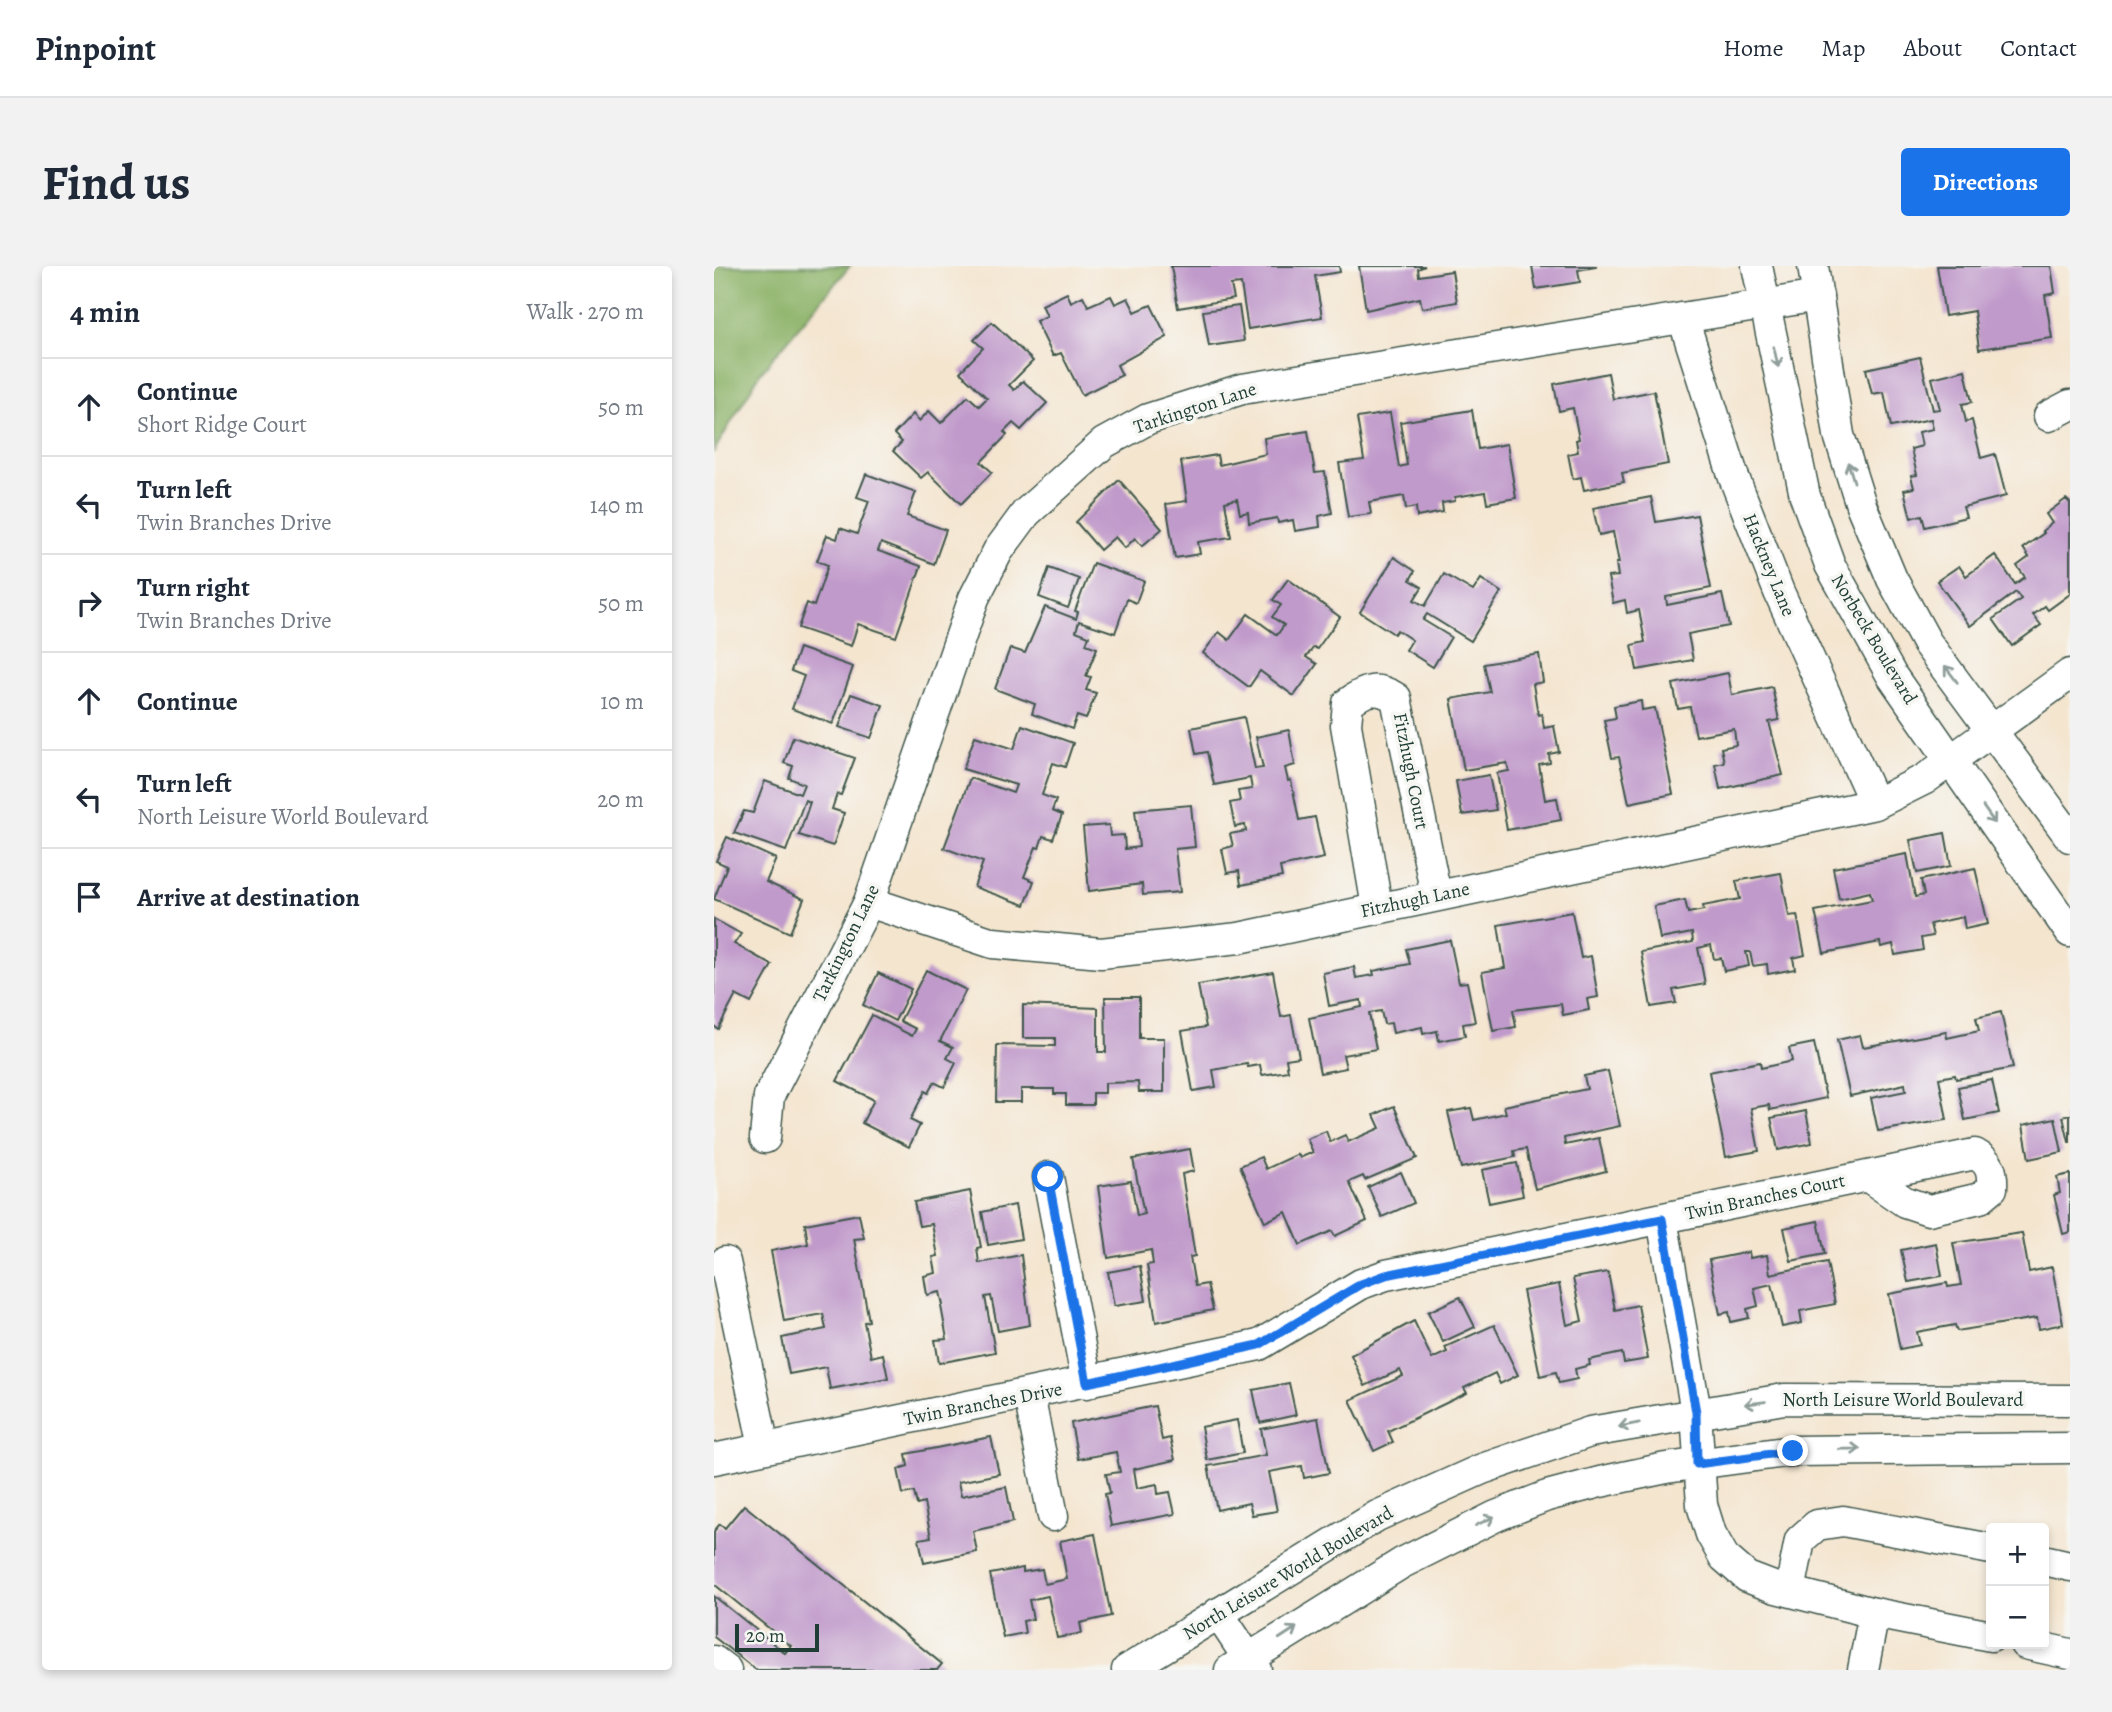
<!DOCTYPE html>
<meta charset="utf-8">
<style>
body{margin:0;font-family:Alegreya,serif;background:#f2f2f3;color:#1f2937}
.controls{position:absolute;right:21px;bottom:21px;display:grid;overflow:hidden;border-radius:7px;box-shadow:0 4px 10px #0003}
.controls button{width:63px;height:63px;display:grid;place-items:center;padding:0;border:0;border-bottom:2px solid #e0e1e3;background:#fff;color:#1f2937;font:35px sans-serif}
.scale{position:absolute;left:21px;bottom:18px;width:84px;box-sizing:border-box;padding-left:7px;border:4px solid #1f3d34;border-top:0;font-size:19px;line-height:24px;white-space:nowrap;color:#1f3d34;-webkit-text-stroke:5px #f6f6f2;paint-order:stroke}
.stop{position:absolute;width:21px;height:21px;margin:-16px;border:5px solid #1a73e8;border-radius:50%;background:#fff}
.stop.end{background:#1a73e8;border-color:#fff;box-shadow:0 2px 7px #0008}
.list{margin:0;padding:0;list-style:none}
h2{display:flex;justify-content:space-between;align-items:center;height:91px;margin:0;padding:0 28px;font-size:30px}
h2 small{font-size:23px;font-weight:400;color:#747a83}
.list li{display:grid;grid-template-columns:46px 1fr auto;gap:21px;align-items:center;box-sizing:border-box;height:98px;padding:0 28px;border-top:2px solid #e0e1e3}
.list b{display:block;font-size:26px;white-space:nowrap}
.list p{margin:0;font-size:23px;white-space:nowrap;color:#747a83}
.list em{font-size:23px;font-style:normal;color:#747a83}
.icon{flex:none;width:38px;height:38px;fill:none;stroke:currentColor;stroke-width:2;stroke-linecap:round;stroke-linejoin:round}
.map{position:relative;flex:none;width:1356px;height:1404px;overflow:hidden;border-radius:7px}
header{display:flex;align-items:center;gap:42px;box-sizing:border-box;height:98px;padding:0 35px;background:#fff;border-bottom:2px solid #e0e1e3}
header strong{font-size:33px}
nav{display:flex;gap:38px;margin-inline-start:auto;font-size:24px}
.intro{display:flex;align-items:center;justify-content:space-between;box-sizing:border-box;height:168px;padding:0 42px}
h1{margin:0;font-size:49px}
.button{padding:18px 32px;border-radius:7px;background:#1a73e8;color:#fff;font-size:24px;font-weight:700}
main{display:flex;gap:42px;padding:0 42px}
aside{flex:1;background:#fff;border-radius:7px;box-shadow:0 4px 10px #0003}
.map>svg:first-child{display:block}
.forest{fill:#8cb267;stroke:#56784e;stroke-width:2}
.building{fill:#c09aca}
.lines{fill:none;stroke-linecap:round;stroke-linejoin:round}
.minor-casing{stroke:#3f564b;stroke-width:33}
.minor{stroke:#fff;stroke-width:30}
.oneway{stroke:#8f9e9a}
.route{stroke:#1a73e8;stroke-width:9}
.labels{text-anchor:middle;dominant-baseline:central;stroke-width:7;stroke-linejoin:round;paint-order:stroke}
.street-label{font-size:19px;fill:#1f3d34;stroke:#f6f6f2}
</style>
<header>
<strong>Pinpoint</strong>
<nav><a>Home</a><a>Map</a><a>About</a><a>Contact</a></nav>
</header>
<div class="intro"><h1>Find us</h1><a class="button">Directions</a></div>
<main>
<aside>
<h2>4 min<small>Walk · 270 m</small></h2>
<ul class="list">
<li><svg class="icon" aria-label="ahead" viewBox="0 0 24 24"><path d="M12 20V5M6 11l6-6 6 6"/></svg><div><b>Continue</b><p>Short Ridge Court</p></div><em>50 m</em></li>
<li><svg class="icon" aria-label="left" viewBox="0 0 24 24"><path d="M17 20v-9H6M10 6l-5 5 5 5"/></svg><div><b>Turn left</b><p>Twin Branches Drive</p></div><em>140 m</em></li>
<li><svg class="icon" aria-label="right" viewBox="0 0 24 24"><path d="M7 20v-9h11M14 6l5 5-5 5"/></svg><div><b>Turn right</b><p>Twin Branches Drive</p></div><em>50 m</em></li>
<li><svg class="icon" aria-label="ahead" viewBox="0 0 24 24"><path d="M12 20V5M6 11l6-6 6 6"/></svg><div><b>Continue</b></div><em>10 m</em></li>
<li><svg class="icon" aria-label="left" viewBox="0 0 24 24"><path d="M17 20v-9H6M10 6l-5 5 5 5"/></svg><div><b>Turn left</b><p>North Leisure World Boulevard</p></div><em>20 m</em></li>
<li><svg class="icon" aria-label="arrive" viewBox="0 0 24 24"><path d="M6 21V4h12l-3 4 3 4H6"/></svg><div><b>Arrive at destination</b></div></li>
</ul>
</aside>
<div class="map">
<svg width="1356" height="1404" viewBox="0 0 1356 1404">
<rect width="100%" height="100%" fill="#f6f6f2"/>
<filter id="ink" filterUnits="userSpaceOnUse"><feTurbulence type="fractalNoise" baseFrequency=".0143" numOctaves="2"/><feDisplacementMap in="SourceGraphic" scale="14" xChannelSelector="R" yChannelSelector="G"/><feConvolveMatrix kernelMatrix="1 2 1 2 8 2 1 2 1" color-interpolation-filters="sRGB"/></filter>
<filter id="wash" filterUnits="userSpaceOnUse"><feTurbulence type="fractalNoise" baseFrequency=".00686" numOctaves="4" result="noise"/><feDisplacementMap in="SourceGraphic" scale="28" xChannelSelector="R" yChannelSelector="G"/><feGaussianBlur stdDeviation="1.57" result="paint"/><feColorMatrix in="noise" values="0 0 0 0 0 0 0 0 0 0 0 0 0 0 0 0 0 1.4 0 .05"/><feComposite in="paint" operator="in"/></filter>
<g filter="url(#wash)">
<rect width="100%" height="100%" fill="#f4e5cf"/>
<polygon class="forest" points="0,0 136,0 47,106 0,185"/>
<g id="blocks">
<g class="building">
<polygon points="457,0 625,0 626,6 601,10 608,51 534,63 527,18 517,19 520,33 464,42"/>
<polygon points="645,0 711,0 704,3 705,10 738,5 743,36 708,42 706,32 652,44"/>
<polygon points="818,0 882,0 882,1 864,4 866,16 822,23"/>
<polygon points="1223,0 1337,0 1341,27 1331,29 1338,72 1265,83 1260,45 1231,50"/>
<polygon points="353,27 357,36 369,30 374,40 397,30 401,38 414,32 421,46 437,39 453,71 403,99 408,109 368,129 347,87 339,90 322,55 333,50 328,39"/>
<polygon points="525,40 530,75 495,80 489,45"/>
<polygon points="278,56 319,95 295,119 300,124 309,115 333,137 307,164 299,157 290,166 293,169 267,196 278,206 247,238 214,206 207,212 179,185 188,176 180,168 199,148 205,155 215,145 227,157 254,130 265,140 273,132 246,106 269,82 260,74"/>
<polygon points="1206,91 1219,144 1226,143 1218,112 1251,104 1258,136 1248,138 1252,156 1258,154 1267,192 1281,188 1292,230 1249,241 1252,251 1211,261 1208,249 1197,252 1190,224 1200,222 1197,210 1203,209 1197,183 1208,180 1205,166 1219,163 1217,153 1177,161 1170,126 1158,128 1152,103"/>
<polygon points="894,107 899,133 940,125 954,198 908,207 910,216 870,224 867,211 859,213 854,188 864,186 862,174 865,173 859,142 845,145 840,118"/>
<polygon points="758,144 764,183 793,178 802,232 773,237 771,226 741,231 741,235 728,237 729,246 703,251 702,241 692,243 690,230 655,236 657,248 634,251 625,197 650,194 643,152 676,147 685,201 693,199 686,156"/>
<polygon points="594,165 601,207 611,206 618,247 605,250 606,261 581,265 579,254 564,257 563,252 535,257 534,246 526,248 523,233 511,236 517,271 484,276 486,288 461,292 452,238 473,235 467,195 503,189 505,199 552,188 550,172"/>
<polygon points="152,208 202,226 193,250 232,264 220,298 167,277 164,285 207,300 182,371 144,358 137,380 84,362 93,337 100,340 114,299 103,295 113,269 123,273 126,262 143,268 155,235 143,231"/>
<polygon points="405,214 448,263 428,280 421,272 411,282 401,271 386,284 362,256"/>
<polygon points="937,231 942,256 983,249 997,322 952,331 953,339 1008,328 1015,360 974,368 979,394 923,404 918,379 931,376 925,344 913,347 911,334 899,337 894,311 904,310 902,297 905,297 899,266 885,269 879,242"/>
<polygon points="1352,233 1356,237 1356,328 1334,344 1331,340 1319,349 1327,359 1298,380 1279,353 1307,333 1302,326 1256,360 1223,315 1245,300 1252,310 1281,289 1301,318 1311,311 1303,300 1315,291 1309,282 1330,267 1328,265 1338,257 1332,248"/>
<polygon points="680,291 701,305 696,314 708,321 700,334 711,340 730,308 759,325 767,313 787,326 757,375 713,348 709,354 737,371 719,401 692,384 698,374 683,364 680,368 646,346"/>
<polygon points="379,297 430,315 422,337 413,333 401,367 365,355 362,365 375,370 372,378 383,382 372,410 377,411 372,424 382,427 372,453 363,450 358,463 318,448 321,438 281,423 296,382 311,387 331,341 362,353 364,346 361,345"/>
<polygon points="335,302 365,313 354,342 325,331"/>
<polygon points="574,313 626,351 603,383 600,381 592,391 603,398 580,430 546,405 535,421 489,387 505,366 515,374 534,348 563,369 570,359 558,351 567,339 559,334"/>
<polygon points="85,382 139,401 119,458 78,443 90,410 77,405"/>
<polygon points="825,388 829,416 819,418 824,449 828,448 830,462 840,460 845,486 835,488 836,497 825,499 831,534 843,532 847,554 793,564 783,507 795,505 793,497 750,504 737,433 776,426 770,398"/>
<polygon points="1014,407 1018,429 1058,421 1065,454 1055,456 1069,509 1006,523 1001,498 1010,496 1007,482 1022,479 1020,463 982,470 976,441 964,443 959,418"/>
<polygon points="137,428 169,439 157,472 125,461"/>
<polygon points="927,435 928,444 941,442 959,528 915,537 905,491 898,492 890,454 902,452 900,440"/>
<polygon points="530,451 541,503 549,502 542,471 575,464 581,499 571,502 574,515 577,514 585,554 601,551 610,592 566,601 568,611 527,619 525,605 513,607 508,583 519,580 516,568 532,565 531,559 521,561 516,537 526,535 524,525 538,523 536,512 500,519 493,486 482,488 477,462"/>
<polygon points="308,459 359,477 351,501 339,497 328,529 342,534 338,545 348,549 339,573 329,570 325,582 322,581 310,611 320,615 311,639 260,621 269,596 230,582 256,512 299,527 302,519 249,503 261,470 300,483"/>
<polygon points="79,471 141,492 127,529 123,528 118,543 130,547 119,580 85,569 96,536 91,534 72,585 20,567 30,545 39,547 51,515 86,528 90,518 75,512 79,500 70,497"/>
<polygon points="775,509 782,544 748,549 742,515"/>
<polygon points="477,539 481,581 461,583 466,626 429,629 428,618 375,625 369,561 395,559 396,570 410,569 411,583 425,581 421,544"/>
<polygon points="1231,567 1237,600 1203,607 1196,574"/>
<polygon points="13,571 62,593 52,616 90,633 76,667 0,633 13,600 2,595"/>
<polygon points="1193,588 1201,631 1210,629 1207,614 1261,602 1274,658 1251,663 1249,651 1216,658 1219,670 1207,672 1209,684 1181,689 1179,678 1167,681 1166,676 1110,687 1101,645 1158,634 1156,626 1125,633 1119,602"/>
<polygon points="1067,607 1075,650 1083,649 1091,689 1079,692 1081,703 1054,708 1053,698 1039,700 1036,686 1032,686 1035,700 1010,705 1007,692 1000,693 997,679 984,682 991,718 959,724 962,737 937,741 927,686 979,676 978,667 946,673 940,640 971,634 974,647 990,644 989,640 1026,633 1022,615"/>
<polygon points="858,646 867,692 877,690 884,731 873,733 875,744 849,749 847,738 799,744 802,761 779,765 768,706 791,702 784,659"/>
<polygon points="0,653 27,668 20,678 58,699 37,737 22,729 4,763 0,760"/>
<polygon points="736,674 745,717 753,716 761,756 749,758 751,770 725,775 723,765 709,768 708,761 679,767 677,757 670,758 667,745 655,747 662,783 629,789 632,802 606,807 595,752 648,741 647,734 615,740 609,707 640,701 642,712 660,709 659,705 696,698 692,683"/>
<polygon points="212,704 252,724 226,775 239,781 233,792 242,797 230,821 220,816 214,827 211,825 196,854 206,859 195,881 148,857 160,834 123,815 158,749 198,770 202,763 186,755"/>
<polygon points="559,706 567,751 577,749 585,791 572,793 574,805 548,809 546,799 534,801 533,798 499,804 502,821 479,825 468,765 492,761 484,719"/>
<polygon points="164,707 197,723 181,755 149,739"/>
<polygon points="391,731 425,731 425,772 450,772 450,826 425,826 424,816 391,817 391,827 379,827 379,839 352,839 352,828 340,828 340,823 307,823 307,836 282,836 283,779 341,780 341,772 309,772 309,739 384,742 384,786 392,786"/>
<polygon points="1287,746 1299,802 1242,813 1241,809 1225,812 1233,854 1164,865 1157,832 1192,825 1191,818 1136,830 1123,774 1146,769 1149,781 1232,766 1233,772 1265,765 1262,752"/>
<polygon points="1100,777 1112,832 1056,844 1055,839 1037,842 1045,885 1012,891 995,806 1046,796 1047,802 1078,795 1075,782"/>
<polygon points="894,805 906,860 850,872 851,879 885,872 892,905 821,923 812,883 800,885 801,891 747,902 734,846 757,842 760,854 792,847 790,840 873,823 870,810"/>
<polygon points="1278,814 1285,847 1251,854 1244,821"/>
<polygon points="680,840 703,892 651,914 649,910 635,916 653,955 621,970 618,965 586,979 572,946 551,956 526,900 547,891 552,903 584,888 586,892 599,886 593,873 612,865 616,876 631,869 634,876 666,862 660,849"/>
<polygon points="1092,845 1098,877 1064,884 1057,852"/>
<polygon points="1356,849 1356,876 1355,876 1349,851"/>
<polygon points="1341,852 1348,886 1315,893 1309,859"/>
<polygon points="476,883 480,905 468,908 481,990 476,991 481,1020 493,1018 499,1044 442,1056 433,999 439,998 437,984 394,992 384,920 417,915 423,950 430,948 419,893"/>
<polygon points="803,897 809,930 775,937 768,904"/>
<polygon points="687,906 700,937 668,951 654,921"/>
<polygon points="1356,908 1356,966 1349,968 1340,929 1346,927 1343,911"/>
<polygon points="256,925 267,981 263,982 265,997 307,989 316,1059 284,1065 277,1030 271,1031 281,1086 225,1097 221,1074 233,1073 227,1040 229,1039 226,1026 213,1029 210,1010 222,1007 219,991 224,990 218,958 205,960 200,936"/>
<polygon points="301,939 307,973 274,979 268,946"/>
<polygon points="145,948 150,972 140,973 155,1055 150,1056 157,1091 169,1088 174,1112 116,1123 112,1101 75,1108 68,1072 112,1063 109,1048 70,1055 57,985 94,978 91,958"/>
<polygon points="1104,955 1111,988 1077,995 1070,962"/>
<polygon points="1308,967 1315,1006 1338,1001 1349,1058 1325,1063 1323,1052 1243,1065 1241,1059 1203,1066 1206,1079 1186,1083 1175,1028 1233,1017 1234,1021 1247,1019 1239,977"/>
<polygon points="1222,977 1228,1010 1194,1016 1187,984"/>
<polygon points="1035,986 1036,992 1053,989 1056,1008 1113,996 1121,1038 1086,1045 1088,1057 1068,1061 1058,1018 1040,1022 1044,1040 1033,1043 1035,1052 1017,1056 1015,1046 1006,1048 995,994"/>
<polygon points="426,1000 432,1035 400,1040 394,1006"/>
<polygon points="894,1006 901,1044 924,1039 934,1093 910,1097 908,1087 875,1094 876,1099 861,1103 863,1113 845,1117 842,1106 826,1110 809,1025 845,1018 853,1059 868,1055 859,1012"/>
<polygon points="746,1031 761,1061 729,1076 714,1046"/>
<polygon points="700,1055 718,1093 733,1086 731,1081 780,1059 804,1109 786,1118 781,1107 750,1122 753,1127 674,1165 679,1176 660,1185 636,1134 689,1110 686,1104 651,1120 637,1089"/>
<polygon points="575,1117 582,1149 546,1157 539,1124"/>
<polygon points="441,1140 448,1174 456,1172 461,1194 420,1203 423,1222 443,1218 444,1228 456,1226 461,1248 397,1260 391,1228 396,1227 392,1208 406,1206 402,1186 364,1193 357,1157"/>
<polygon points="604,1152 615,1207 590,1212 588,1200 555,1206 563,1245 538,1249 535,1237 503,1244 494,1200 552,1189 547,1163"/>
<polygon points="523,1154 529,1187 493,1194 487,1161"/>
<polygon points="277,1171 285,1208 244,1216 247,1230 292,1221 299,1256 259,1265 263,1286 210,1297 205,1273 217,1271 210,1237 203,1239 200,1226 189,1228 184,1203 194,1200 192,1188"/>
<polygon points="30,1239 228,1398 223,1404 42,1404 0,1371 0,1330 71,1387 77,1380 0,1318 0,1265 6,1258 11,1262"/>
<polygon points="381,1268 397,1350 366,1357 368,1367 343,1372 334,1330 315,1334 319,1353 309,1355 311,1367 289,1371 276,1308 309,1302 309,1306 328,1303 331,1318 353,1313 346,1275"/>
</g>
</g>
</g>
<g filter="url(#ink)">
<use href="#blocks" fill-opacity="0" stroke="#3f564b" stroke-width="2"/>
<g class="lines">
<g class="minor-casing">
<g id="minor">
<polyline points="1043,0 1091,230 1116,299 1178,410 1356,666"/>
<polyline points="1099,0 1125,169 1147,239 1178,313 1213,377 1356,571"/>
<polyline points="969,52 1019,209 1065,326 1161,538"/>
<polyline points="1335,150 1356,139"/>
<polyline points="155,636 279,677 387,687 525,672 1161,538 1211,513 1356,408"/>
<path d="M 663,641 L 632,459 L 634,437 C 652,423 663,420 682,432 L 722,629"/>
<polyline points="51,872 55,830 155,636 260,332 284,285 312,247 390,177 434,153 528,123 1104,30"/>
<polyline points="334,911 373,1117"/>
<polyline points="948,953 982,1146 988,1239 997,1268 1010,1291 1033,1311 1062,1322 1160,1347 1277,1370"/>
<polyline points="11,996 50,1181"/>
<polyline points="315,1129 339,1250"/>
<path d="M 0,1193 L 545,1079 L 647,1018 L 672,1009 C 868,969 1064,928 1261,888 C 1276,896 1279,905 1278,922 L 1266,932 L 1215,944 L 1191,936 L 1153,910"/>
<polyline points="1330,1294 1356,1300"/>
<polyline points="1076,1325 1086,1274 1103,1259 1129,1255 1277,1283"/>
<polyline points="504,1347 542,1404"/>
<polyline points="1311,1378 1356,1388"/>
<polyline points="0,1395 12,1404"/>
<polyline points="413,1404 663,1250 768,1203 876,1166 1070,1133 1356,1134"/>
<polyline points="516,1404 688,1297 782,1250 833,1230 886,1216 952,1202 1079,1185 1356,1182"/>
<polyline points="1149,1404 1160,1347"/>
</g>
</g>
<use href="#minor" class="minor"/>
</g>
<defs><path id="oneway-shaft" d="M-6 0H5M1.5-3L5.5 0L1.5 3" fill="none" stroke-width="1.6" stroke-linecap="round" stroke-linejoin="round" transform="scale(1.75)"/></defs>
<g class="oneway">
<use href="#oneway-shaft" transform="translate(1062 91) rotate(77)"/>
<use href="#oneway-shaft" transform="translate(1137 206) rotate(-107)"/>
<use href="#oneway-shaft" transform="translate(1237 408) rotate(-127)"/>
<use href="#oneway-shaft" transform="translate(1275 549) rotate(55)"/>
<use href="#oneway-shaft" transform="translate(1041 1137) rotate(172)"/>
<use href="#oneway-shaft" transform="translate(915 1159) rotate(169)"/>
<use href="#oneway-shaft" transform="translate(1136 1183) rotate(-1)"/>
<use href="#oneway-shaft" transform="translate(771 1255) rotate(-26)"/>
<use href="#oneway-shaft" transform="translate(574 1367) rotate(-33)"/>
</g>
</g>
<g class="lines" filter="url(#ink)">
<polyline class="route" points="334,911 373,1117 545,1079 647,1018 672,1009 948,953 982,1146 983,1198 1079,1185"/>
</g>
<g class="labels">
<g class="street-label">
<text transform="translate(481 142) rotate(-18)">Tarkington Lane</text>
<text transform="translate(1055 299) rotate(68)">Hackney Lane</text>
<text transform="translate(1160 373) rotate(59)">Norbeck Boulevard</text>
<text transform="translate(697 505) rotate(79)">Fitzhugh Court</text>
<text transform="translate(701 634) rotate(-12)">Fitzhugh Lane</text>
<text transform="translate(132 677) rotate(-64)">Tarkington Lane</text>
<text transform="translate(1051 931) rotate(-12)">Twin Branches Court</text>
<text x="1189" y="1134">North Leisure World Boulevard</text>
<text transform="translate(269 1138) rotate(-11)">Twin Branches Drive</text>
<text transform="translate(574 1307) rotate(-31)">North Leisure World Boulevard</text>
</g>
</g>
</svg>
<div class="controls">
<button>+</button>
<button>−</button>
</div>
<div class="scale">20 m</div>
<div class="stop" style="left:334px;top:911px"></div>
<div class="stop end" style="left:1079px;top:1185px"></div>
</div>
</main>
